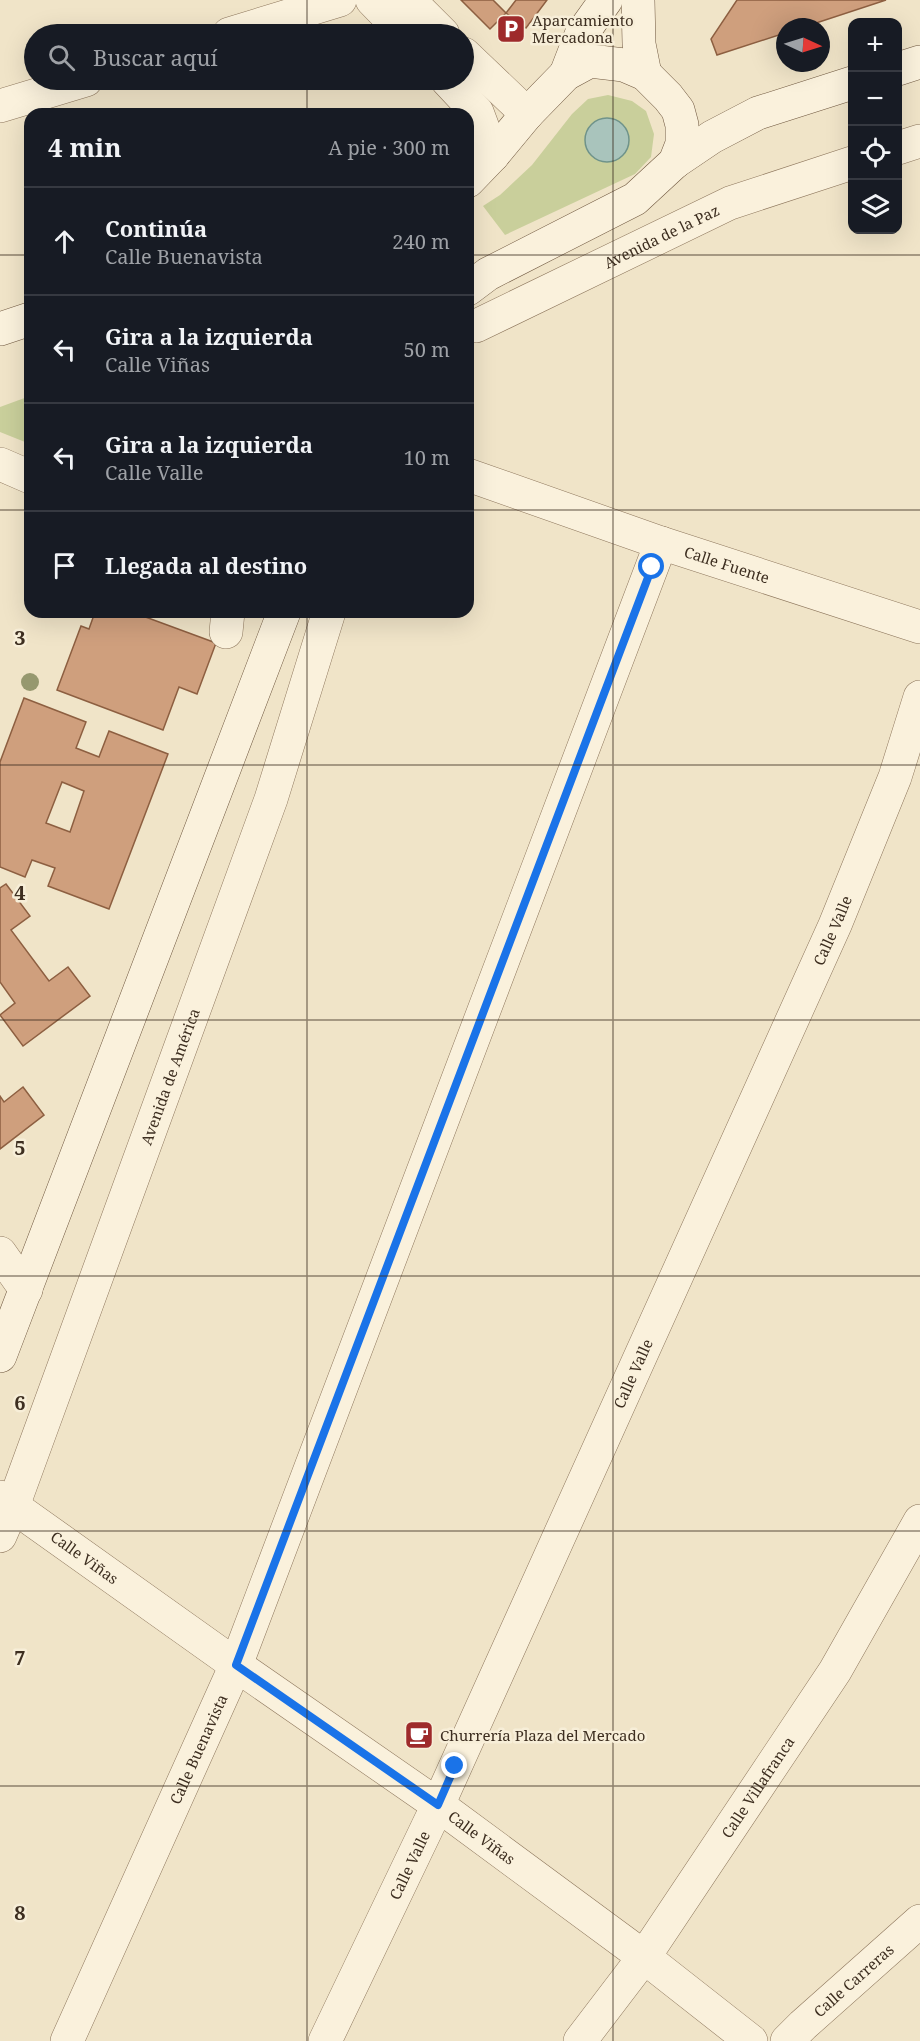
<!DOCTYPE html>
<html lang="es">
<meta charset="utf-8">
<style>
body{margin:0;font-family:"Noto Serif",serif;background:#242831;color:#f1f3f6}
.controls{position:absolute;right:18px;top:18px;display:grid;overflow:hidden;border-radius:12px;box-shadow:0 6px 24px #0002}
.controls button{width:54px;height:54px;display:grid;place-items:center;padding:0;border:0;border-bottom:2px solid #363941;background:#171b24;color:#f1f3f6;font:30px sans-serif}
.compass{position:absolute;left:776px;top:18px;width:54px;height:54px;border-radius:50%;background:#171b24;box-shadow:0 6px 24px #0002;rotate:94deg}
.stop{position:absolute;width:18px;height:18px;margin:-14px;border:4px solid #1a73e8;border-radius:50%;background:#fff}
.stop.end{background:#1a73e8;border-color:#fff;box-shadow:0 2px 6px #0008}
.list{margin:0;padding:0;list-style:none}
h2{display:flex;justify-content:space-between;align-items:center;height:78px;margin:0;padding:0 24px;font-size:26px}
h2 small{font-size:20px;font-weight:400;color:#9ea1a6}
.list li{display:grid;grid-template-columns:39px 1fr auto;gap:18px;align-items:center;box-sizing:border-box;height:108px;padding:0 24px;border-top:2px solid #363941}
.list b{display:block;font-size:22px;white-space:nowrap}
.list p{margin:0;font-size:20px;white-space:nowrap;color:#9ea1a6}
.list em{font-size:20px;font-style:normal;color:#9ea1a6}
.icon{flex:none;width:33px;height:33px;fill:none;stroke:currentColor;stroke-width:2;stroke-linecap:round;stroke-linejoin:round}
.map{position:relative;flex:none;width:920px;height:2041px;overflow:hidden}
.search{position:absolute;background:#171b24;box-shadow:0 6px 24px #0002;left:24px;top:24px;width:450px;height:66px;display:flex;align-items:center;gap:15px;box-sizing:border-box;padding:0 21px;border-radius:33px;color:#9ea1a6;font-size:22px}
.panel{position:absolute;background:#171b24;box-shadow:0 6px 24px #0002;left:24px;top:108px;width:450px;height:510px;border-radius:18px}
.map>svg:first-child{display:block}
.green{fill:#c9cf9b}
.water{fill:#a9c4bc;stroke:#6f938a;stroke-width:1.5}
.building{fill:#cf9f7d;stroke:#8d5f41;stroke-width:1.5;fill-rule:evenodd}
.lines{fill:none;stroke-linecap:round;stroke-linejoin:round}
.street-casing{stroke:#8d765c;stroke-width:34}
.secondary-casing{stroke:#6f573f;stroke-width:34}
.street{stroke:#faf1dc;stroke-width:33}
.secondary{stroke:#faf1dc;stroke-width:33}
.tree{fill:#96986f}
.route{stroke:#1a73e8;stroke-width:8}
.grid{fill:none;stroke:#3d2e20;stroke-width:1.5;stroke-opacity:0.55}
.labels{text-anchor:middle;dominant-baseline:central;stroke-width:5;stroke-linejoin:round;paint-order:stroke}
.poi-label{font-size:15px;fill:#3d2e20;stroke:#f7eed8;text-anchor:start}
.street-label{font-size:15px;fill:#3d2e20;stroke:#f7eed8}
.grid-label{font-size:20px;text-anchor:middle;font-weight:bold;fill:#3d2e20;stroke:#f7eed8;stroke-width:5;stroke-linejoin:round;paint-order:stroke}
</style>
<div class="map">
<svg width="920" height="2041" viewBox="0 0 920 2041">
<rect width="100%" height="100%" fill="#f0e4c8"/>
<g class="green">
<polygon points="608,95 632,101 646,111 654,134 651,157 635,174 505,235 483,206 500,195 532,165 572,114 588,99"/>
<polygon points="30,396 30,444 0,432 0,407"/>
</g>
<circle class="water" cx="607" cy="140" r="22"/>
<g class="building">
<polygon points="461,0 493,0 506,13 490,29"/>
<polygon points="516,0 547,0 526,28 506,13"/>
<polygon points="737,0 886,0 804,27 785,27 785,33 717,55 711,39"/>
<polygon points="95,612 132,612 216,643 197,694 179,687 163,730 57,690 81,626 89,629"/>
<path d="M 24,698 L 86,722 L 76,748 L 99,757 L 109,731 L 168,754 L 109,909 L 48,886 L 55,868 L 32,860 L 25,877 L 0,867 L 0,762 ZM 62,782 L 84,791 L 70,832 L 46,823 Z"/>
<polygon points="6,884 30,916 11,930 49,981 68,967 90,996 23,1046 0,1015 15,1003 0,982 0,888"/>
<polygon points="23,1087 44,1115 0,1149 0,1096 4,1102"/>
</g>
<g class="lines">
<g class="street-casing">
<g id="street">
<polyline points="372,0 405,34"/>
<polyline points="409,0 443,34"/>
<polyline points="229,34 340,0"/>
<polyline points="464,54 527,114"/>
<polyline points="447,80 477,112 493,155"/>
<polyline points="0,106 86,80"/>
<polyline points="898,148 920,141"/>
<path id="s1" d="M 476,326 L 730,203 L 852,163"/>
<polyline points="0,464 30,477"/>
<path id="s2" d="M 468,475 L 661,543 L 920,627"/>
<polyline points="226,632 228,612"/>
<polyline points="0,1253 26,1290"/>
<path id="s3" d="M 0,1497 L 236,1665 L 438,1805 L 644,1957 L 751,2041"/>
<path id="s4" d="M 0,1536 L 13,1506 L 271,799 L 329,612"/>
<path id="s5" d="M 67,2041 L 236,1665 L 661,543"/>
<path id="s6" d="M 325,2041 L 438,1805 L 835,925 L 895,777 L 920,697"/>
<path id="s7" d="M 580,2041 L 644,1957 L 835,1671 L 920,1521"/>
<path id="s8" d="M 787,2041 L 803,2025 L 920,1921"/>
</g>
</g>
<g class="secondary-casing">
<g id="secondary">
<polyline points="638,0 639,44 645,74"/>
<polyline points="898,69 920,62"/>
<polyline points="566,74 581,35 606,0"/>
<polyline points="675,162 712,137 758,113 852,83"/>
<polyline points="468,181 493,155 527,114 566,74 590,61 624,65 645,74 668,97 678,110 682,125 682,144 675,162 635,199 488,274 468,289"/>
<polyline points="0,329 30,319"/>
<polyline points="0,1356 284,612"/>
</g>
</g>
<use href="#street" class="street"/>
<use href="#secondary" class="secondary"/>
</g>
<circle class="tree" cx="30" cy="682" r="9"/>
<g class="lines">
<polyline class="route" points="455,1766 438,1805 236,1665 652,567"/>
</g>
<path class="grid" d="M 307,0 L 307,34M 613,0 L 613,2041M 307,80 L 307,114M 0,255 L 30,255M 468,255 L 920,255M 0,510 L 30,510M 468,510 L 920,510M 307,612 L 307,2041M 0,765 L 920,765M 0,1020 L 920,1020M 0,1276 L 920,1276M 0,1531 L 920,1531M 0,1786 L 920,1786"/>
<defs>
<g id="parking-square" transform="scale(1.5)"><rect x="-9" y="-9" width="18" height="18" rx="4" fill="#9e2a2b" stroke="#f7eed8"/><path d="M-3.5-5.5H1a3.5 3.5 0 0 1 0 7H-1V5.5H-3.5ZM-1-3.4V-.6H.8a1.4 1.4 0 0 0 0-2.8Z" fill="#fff"/></g>
<g id="cafe-square" transform="scale(1.5)"><rect x="-9" y="-9" width="18" height="18" rx="4" fill="#9e2a2b" stroke="#f7eed8"/><path d="M-5.5-4.5H6V0H3Q3 3.5 0 3.5H-2.5Q-5.5 3.5-5.5 0ZM3-3.2v2h1.7v-2ZM-6 4.5H4V6H-6Z" fill="#fff"/></g>
</defs>
<g fill-rule="evenodd">
<use href="#parking-square" x="511" y="29"/>
<use href="#cafe-square" x="419" y="1735"/>
</g>
<g class="labels">
<g class="poi-label">
<text x="532" y="20">Aparcamiento<tspan x="532" dy="17">Mercadona</tspan></text>
<text x="440" y="1735">Churrería Plaza del Mercado</text>
</g>
<g class="street-label">
<text stroke="none"><textPath href="#s1" startOffset="206">Avenida de la Paz</textPath></text>
<text stroke="none"><textPath href="#s2" startOffset="274">Calle Fuente</textPath></text>
<text stroke="none"><textPath href="#s6" startOffset="1221">Calle Valle</textPath></text>
<text stroke="none"><textPath href="#s4" startOffset="490">Avenida de América</textPath></text>
<text stroke="none"><textPath href="#s6" startOffset="735">Calle Valle</textPath></text>
<text stroke="none"><textPath href="#s3" startOffset="104">Calle Viñas</textPath></text>
<text stroke="none"><textPath href="#s5" startOffset="320">Calle Buenavista</textPath></text>
<text stroke="none"><textPath href="#s7" startOffset="310">Calle Villafranca</textPath></text>
<text stroke="none"><textPath href="#s3" startOffset="590">Calle Viñas</textPath></text>
<text stroke="none"><textPath href="#s6" startOffset="195">Calle Valle</textPath></text>
<text stroke="none"><textPath href="#s8" startOffset="90">Calle Carreras</textPath></text>
</g>
</g>
<g class="grid-label">
<text x="20" y="645">3</text>
<text x="20" y="900">4</text>
<text x="20" y="1155">5</text>
<text x="20" y="1410">6</text>
<text x="20" y="1665">7</text>
<text x="20" y="1920">8</text>
</g>
</svg>
<div class="controls">
<button>+</button>
<button>−</button>
<button><svg class="icon" aria-label="locate" viewBox="0 0 24 24"><circle cx="12" cy="12" r="6"/><path d="M12 2v4M12 18v4M2 12h4M18 12h4"/></svg></button>
<button><svg class="icon" aria-label="layers" viewBox="0 0 24 24"><path d="M12 4l9 5-9 5-9-5zM3 14l9 5 9-5"/></svg></button>
</div>
<svg class="compass" viewBox="-18 -18 36 36"><path d="M0-13l5 13h-10z" fill="#e53935"/><path d="M0 13l5-13h-10z" fill="#9ea1a6"/></svg>
<div class="stop" style="left:652px;top:567px"></div>
<div class="stop end" style="left:455px;top:1766px"></div>
<div class="search"><svg class="icon" aria-label="search" viewBox="0 0 24 24"><circle cx="10" cy="10" r="6"/><path d="M15 15l6 6"/></svg>Buscar aquí</div>
<section class="panel">
<h2>4 min<small>A pie · 300 m</small></h2>
<ul class="list">
<li><svg class="icon" aria-label="ahead" viewBox="0 0 24 24"><path d="M12 20V5M6 11l6-6 6 6"/></svg><div><b>Continúa</b><p>Calle Buenavista</p></div><em>240 m</em></li>
<li><svg class="icon" aria-label="left" viewBox="0 0 24 24"><path d="M17 20v-9H6M10 6l-5 5 5 5"/></svg><div><b>Gira a la izquierda</b><p>Calle Viñas</p></div><em>50 m</em></li>
<li><svg class="icon" aria-label="left" viewBox="0 0 24 24"><path d="M17 20v-9H6M10 6l-5 5 5 5"/></svg><div><b>Gira a la izquierda</b><p>Calle Valle</p></div><em>10 m</em></li>
<li><svg class="icon" aria-label="arrive" viewBox="0 0 24 24"><path d="M6 21V4h12l-3 4 3 4H6"/></svg><div><b>Llegada al destino</b></div></li>
</ul>
</section>
</div>
